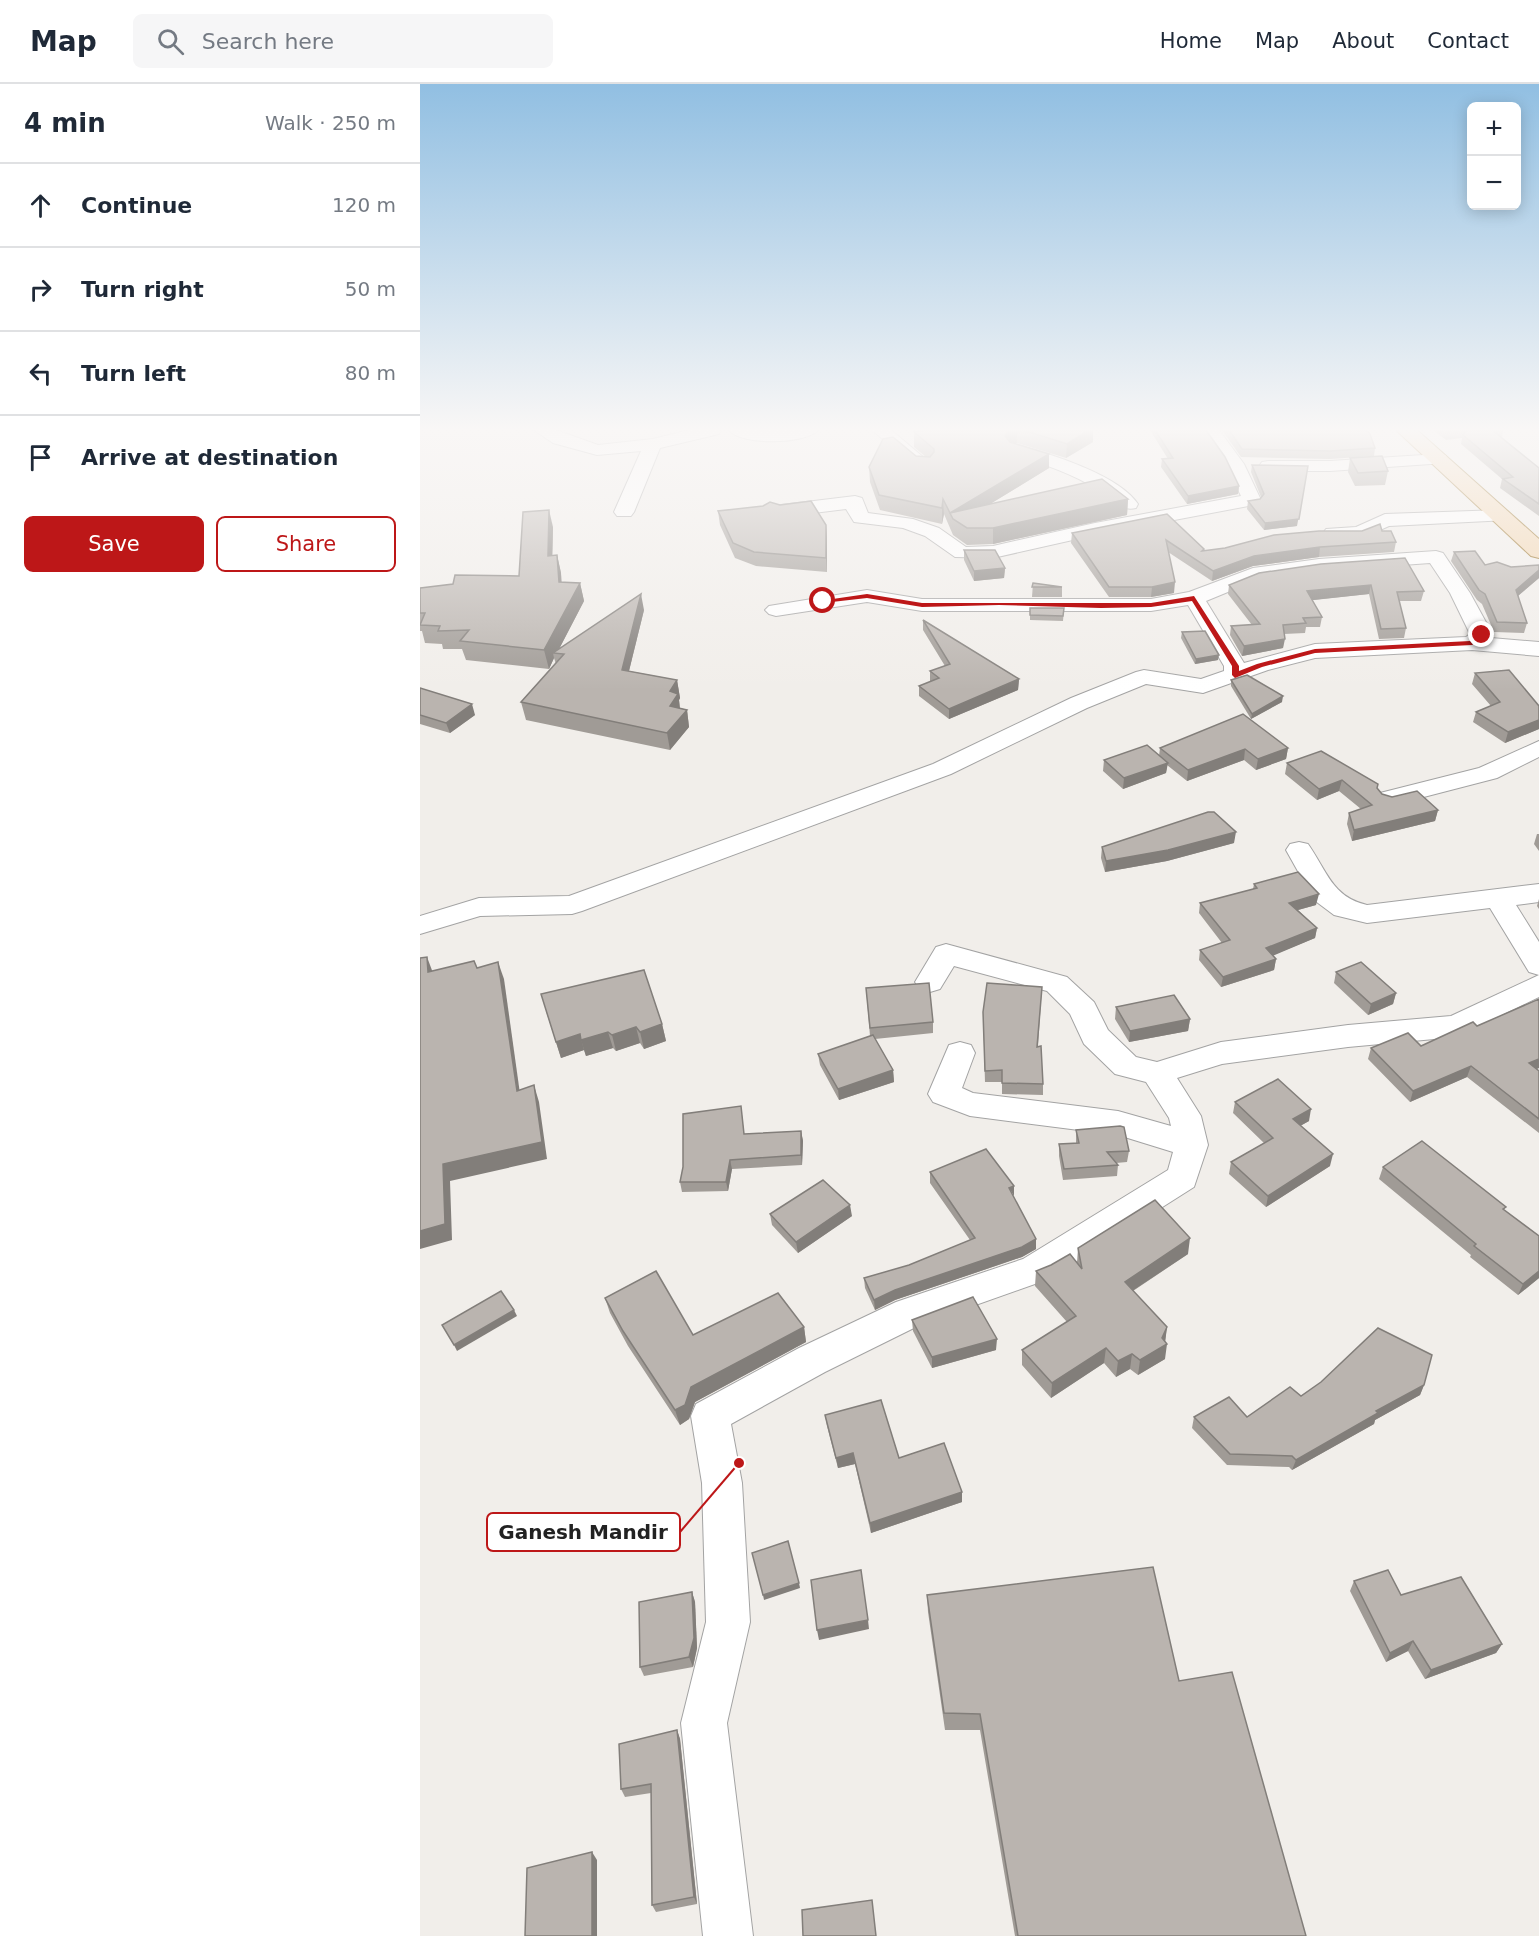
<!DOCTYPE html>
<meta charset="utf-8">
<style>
body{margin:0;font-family:"DejaVu Sans",sans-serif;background:#f6f6f7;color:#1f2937}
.controls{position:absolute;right:18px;top:18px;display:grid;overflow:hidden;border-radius:9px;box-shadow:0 3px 15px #0003}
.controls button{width:54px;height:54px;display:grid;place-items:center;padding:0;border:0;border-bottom:2px solid #e0e1e3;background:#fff;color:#1f2937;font:30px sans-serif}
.stop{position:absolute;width:18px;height:18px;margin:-14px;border:4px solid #bd1718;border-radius:50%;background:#fff}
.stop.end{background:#bd1718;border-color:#fff;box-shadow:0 2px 6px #0008}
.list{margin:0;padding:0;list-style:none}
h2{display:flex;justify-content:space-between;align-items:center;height:78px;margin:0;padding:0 24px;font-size:26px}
h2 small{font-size:20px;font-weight:400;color:#747a83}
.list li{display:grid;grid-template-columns:39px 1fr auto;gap:18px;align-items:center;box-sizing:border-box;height:84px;padding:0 24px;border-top:2px solid #e0e1e3}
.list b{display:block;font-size:22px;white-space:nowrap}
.list em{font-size:20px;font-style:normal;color:#747a83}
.actions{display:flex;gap:12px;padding:18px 24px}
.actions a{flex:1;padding:14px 0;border:2px solid #bd1718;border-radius:9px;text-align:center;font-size:21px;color:#bd1718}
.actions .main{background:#bd1718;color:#fff}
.icon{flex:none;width:33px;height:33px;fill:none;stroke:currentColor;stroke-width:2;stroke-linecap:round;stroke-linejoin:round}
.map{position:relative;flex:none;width:1119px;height:1852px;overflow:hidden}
header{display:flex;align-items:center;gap:36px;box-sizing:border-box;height:84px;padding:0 30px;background:#fff;border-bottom:2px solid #e0e1e3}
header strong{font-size:28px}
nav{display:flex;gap:33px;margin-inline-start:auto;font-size:21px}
.search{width:420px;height:54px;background:#f6f6f7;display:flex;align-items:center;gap:15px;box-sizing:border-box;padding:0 21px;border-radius:9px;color:#747a83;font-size:22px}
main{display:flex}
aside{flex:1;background:#fff}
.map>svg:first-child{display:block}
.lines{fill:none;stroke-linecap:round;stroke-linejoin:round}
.minor-casing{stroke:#a3a3a3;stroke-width:2}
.major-casing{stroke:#8e6411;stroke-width:2}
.minor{fill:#fff;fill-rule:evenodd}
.major{fill:#f2d4ad;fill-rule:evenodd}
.wall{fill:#a09b96}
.shaded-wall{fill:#827e7a}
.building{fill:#bab4af;stroke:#827e7a;stroke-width:1.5}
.route{fill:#bd1718}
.leader{fill:none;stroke:#bd1718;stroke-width:2}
.callout-dot{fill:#bd1718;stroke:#fff;stroke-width:2}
.callout{fill:#fff;stroke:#bd1718;stroke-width:2}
.callout-label{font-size:20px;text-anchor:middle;font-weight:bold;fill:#222}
</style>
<header>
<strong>Map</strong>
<div class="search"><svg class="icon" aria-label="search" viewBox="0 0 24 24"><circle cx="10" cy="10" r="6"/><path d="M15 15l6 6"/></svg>Search here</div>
<nav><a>Home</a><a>Map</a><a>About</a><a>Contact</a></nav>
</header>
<main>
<aside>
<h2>4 min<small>Walk · 250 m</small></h2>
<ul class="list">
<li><svg class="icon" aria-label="ahead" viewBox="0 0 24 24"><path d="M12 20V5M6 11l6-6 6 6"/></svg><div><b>Continue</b></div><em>120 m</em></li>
<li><svg class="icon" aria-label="right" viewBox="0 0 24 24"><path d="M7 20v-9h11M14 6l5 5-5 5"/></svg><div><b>Turn right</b></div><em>50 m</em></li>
<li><svg class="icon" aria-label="left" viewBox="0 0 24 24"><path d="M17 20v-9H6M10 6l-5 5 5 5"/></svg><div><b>Turn left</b></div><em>80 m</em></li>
<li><svg class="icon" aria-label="arrive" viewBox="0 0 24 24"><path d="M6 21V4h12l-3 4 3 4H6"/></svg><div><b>Arrive at destination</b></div></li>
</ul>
<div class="actions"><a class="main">Save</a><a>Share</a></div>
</aside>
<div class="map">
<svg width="1119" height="1852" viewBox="0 0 1119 1852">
<rect width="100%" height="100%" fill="#f1eeea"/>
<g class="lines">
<g class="minor-casing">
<g id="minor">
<polygon points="114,346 136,346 178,361 233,355 269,346 301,346 299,350 240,364 214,428 211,432 197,432 194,428 221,367 177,371 133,359"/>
<path d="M 309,346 L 398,346 C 387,360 321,362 309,346 Z"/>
<polygon points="452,346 471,346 509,378 506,382 494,382"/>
<polygon points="782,346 799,346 824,380 841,416 839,420 675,451 573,474 535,473 505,452 483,444 434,438 426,425 361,433 354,431 351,427 354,423 361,421 435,412 442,414 448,429 493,435 519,444 546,463 573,462 675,439 821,412 806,380"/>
<path d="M 596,361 C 629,369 699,391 718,420 L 716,424 C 701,428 691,415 680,407 C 652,389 621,379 590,370 L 587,366 L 590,362 Z"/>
<polygon points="1019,370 1025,371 1028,375 1025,379 910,387 848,387 842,386 839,382 842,378 848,377 910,377"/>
<polygon points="1081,426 1088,428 1091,432 1088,436 969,442 940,455 906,453 903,449 906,445 936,443 965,430"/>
<path d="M 1016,467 L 1023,469 L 1050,509 L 1073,551 L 1071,554 L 1119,558 L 1119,572 L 1052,566 L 895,574 L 848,586 L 783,609 L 726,600 L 667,624 L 531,690 L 162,827 L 152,830 L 60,832 L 0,850 L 0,832 L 59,814 L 149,812 L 513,680 L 651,614 L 716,588 L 724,586 L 781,595 L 804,587 L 804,582 L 768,521 L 731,527 L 502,527 L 447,518 L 356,532 L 349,530 L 345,526 L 349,522 L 447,506 L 502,515 L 731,515 L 769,508 L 833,484 L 899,475 ZM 1010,479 L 1030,509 L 1050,550 L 1046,553 L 895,560 L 824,579 L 786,517 L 837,496 L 899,487 Z"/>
<polygon points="1119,657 1119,673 1077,694 969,722 960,719 956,714 960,709 1059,684"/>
<path d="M 879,758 L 888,760 C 907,787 912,813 947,821 L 1119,800 L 1119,818 L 1096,821 L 1119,858 L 1119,891 L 1109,888 L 1070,824 L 947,839 L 914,831 L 894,816 L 866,766 L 870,760 Z"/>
<polygon points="526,860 647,893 674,918 688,946 716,973 737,978 801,958 928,941 1031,932 1119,891 1119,913 1036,953 928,963 802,980 757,994 781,1032 788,1061 774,1103 629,1195 502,1240 405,1288 311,1340 322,1399 330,1538 307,1639 333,1852 283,1852 261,1639 286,1538 282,1399 271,1332 276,1320 379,1264 476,1218 603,1175 748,1086 753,1068 698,1051 550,1032 513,1018 508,1010 529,961 540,958 551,961 555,969 542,1004 553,1009 698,1027 751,1042 749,1034 726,998 695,990 664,960 650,930 627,907 534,882 520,905 510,908 500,905 495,898 516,863"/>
</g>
</g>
<g class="major-casing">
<polygon id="major" points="976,346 997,346 1119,455 1119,474 1111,472"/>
</g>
<use href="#minor" class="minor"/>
<use href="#major" class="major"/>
</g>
<g class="wall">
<polygon points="504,346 673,346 673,358 646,374 597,359 595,359 629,384 570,420 708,415 707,431 573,460 547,461 533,451 524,430 522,440 460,426 450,398 449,383 496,372 506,373 494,363 494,348"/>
<polygon points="730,346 786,346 819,402 818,410 767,420 741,383 742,375 748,375"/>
<polygon points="802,346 947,346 955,364 954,372 910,375 821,373"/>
<polygon points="1013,346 1083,346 1082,353 1080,353 1119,384 1119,432 1080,404 1082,395 1041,360 1042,354 1026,356"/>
<polygon points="930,374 968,387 965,401 935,402 928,388"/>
<polygon points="832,381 877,442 844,446 827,425 828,417 840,415 841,413 831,388"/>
<polygon points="298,427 406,441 407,455 407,488 336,482 315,474 300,441"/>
<polygon points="747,430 784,467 962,447 976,458 974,468 899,473 833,482 792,497 748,468 754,509 731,513 689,513 651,459 652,449"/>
<polygon points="133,443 132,472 137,471 141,489 141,498 160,499 164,517 139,565 224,526 209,587 257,596 260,614 259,616 260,624 267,626 269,643 250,666 106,636 101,618 136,580 134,574 129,585 46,576 42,565 23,565 22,560 5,559 2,547 0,547 0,529 99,492"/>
<polygon points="544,466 585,484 584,494 554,497 544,476"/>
<polygon points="1034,468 1065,481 1119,494 1098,512 1107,539 1104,549 1074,548 1062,520 1057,516 1031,477"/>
<polygon points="839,489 1004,507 1001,517 979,517 986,544 984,554 959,555 949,510 892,516 902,533 900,543 886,543 885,549 864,550 863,564 822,572 810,551 811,542 832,541 808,510 809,501"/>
<polygon points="613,499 642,503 642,513 612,513"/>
<polygon points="610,524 644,524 643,537 610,536"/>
<polygon points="503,536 599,595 598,606 529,635 499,612 499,602 511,598 510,597 510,587 525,582 503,546"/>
<polygon points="762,548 798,576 775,580 761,554"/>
<polygon points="1055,589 1119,622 1119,645 1085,659 1053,638 1056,628 1071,622 1052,600"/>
<polygon points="811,596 862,618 831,635 811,602"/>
<polygon points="0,604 55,631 30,649 0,640"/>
<polygon points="740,664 868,664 866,675 836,686 824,676 767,697 747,681 746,689 703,705 683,687 684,676 739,672"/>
<polygon points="867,679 957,704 962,710 1018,726 1015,737 932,757 927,740 929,729 941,725 919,707 897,716 865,690"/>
<polygon points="1117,750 1119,750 1119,767 1114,760"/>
<polygon points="814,759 747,777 685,788 681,774 682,763"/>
<polygon points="834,800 896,821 878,826 897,844 895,854 853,871 856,875 854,886 801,903 779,876 780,866 802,859 779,829 780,819 833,805"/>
<polygon points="1119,815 1119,825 1117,822"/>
<polygon points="916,888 976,909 973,920 948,931 914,899"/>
<polygon points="622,903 618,962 623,1000 623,1011 582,1010 582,998 565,998 563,928"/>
<polygon points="446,904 513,938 513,949 455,955 473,986 474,998 419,1016 400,981 398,970 450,952"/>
<polygon points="1119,915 1119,984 1116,985 1119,987 1119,1049 1047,993 990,1018 948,975 951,964 1001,962 1057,942"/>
<polygon points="696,923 770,935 768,947 709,958 695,935"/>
<polygon points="126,927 242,940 246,957 224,965 220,959 196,967 193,964 166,972 164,966 141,974"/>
<polygon points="815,1018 889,1037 880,1042 910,1082 846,1123 809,1090 811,1078 844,1059 813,1029"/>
<polygon points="322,1031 324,1050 381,1047 383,1057 382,1081 312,1085 308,1107 262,1108 260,1098"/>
<polygon points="656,1046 709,1067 707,1078 696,1079 698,1081 697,1092 643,1096 639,1072 639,1060 656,1059"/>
<polygon points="963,1083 1086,1123 1084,1126 1119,1152 1119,1194 1098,1211 1050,1173 1051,1171 959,1095"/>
<polygon points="510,1088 616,1165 602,1173 475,1216 455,1226 445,1204 444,1194 489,1181 550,1156 510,1099"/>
<polygon points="350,1130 432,1132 378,1169 352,1141"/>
<polygon points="658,1164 768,1170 713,1207 747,1243 745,1257 745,1275 718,1291 710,1285 696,1293 684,1279 631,1314 602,1281 602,1266 647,1238 615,1202 616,1187 657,1179"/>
<polygon points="185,1214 273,1251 384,1243 386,1258 275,1318 269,1335 260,1341 208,1262 190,1229"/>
<polygon points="492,1236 576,1266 512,1284 493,1247"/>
<polygon points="1004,1301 1000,1311 955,1336 954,1340 872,1386 869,1383 807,1381 772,1344 774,1333 827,1333 881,1312"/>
<polygon points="405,1331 479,1374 542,1408 542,1418 451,1449 435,1380 418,1384 407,1342"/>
<polygon points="934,1497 981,1511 1082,1560 1076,1569 1005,1595 988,1567 966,1578 930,1507"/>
<polygon points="272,1508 275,1518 277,1564 273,1583 224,1592 220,1583"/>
<polygon points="507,1511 759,1597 886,1852 595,1852 560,1646 525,1646 508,1528"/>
<polygon points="257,1646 260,1655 277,1820 236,1828 232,1821 231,1709 205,1713 201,1705"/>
</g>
<g class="shaded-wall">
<polygon points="588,346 597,346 597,359 588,361 585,352"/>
<polygon points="669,346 673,346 673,358 646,374 647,360"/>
<polygon points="629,370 629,384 539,439 530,429 530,445 530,429"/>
<polygon points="888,382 877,442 844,446 845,439"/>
<polygon points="819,402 818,410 767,420 768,412"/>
<polygon points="523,415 524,430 522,440 522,424"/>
<polygon points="708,415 707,431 573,460 573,444"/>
<polygon points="129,426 133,443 132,490 128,472"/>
<polygon points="406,441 407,455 407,488 406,474"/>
<polygon points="900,463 899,473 833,482 792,497 793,487 834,472"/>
<polygon points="137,471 141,489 143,516 139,498"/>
<polygon points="585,484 584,494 554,497 554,487"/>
<polygon points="1119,486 1119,494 1093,516 1096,506"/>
<polygon points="755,498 754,509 731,513 732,503"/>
<polygon points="160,499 164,517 137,569 133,569 134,574 129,585 124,566"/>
<polygon points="951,501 949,510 885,517 887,507"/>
<polygon points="221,510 224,526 205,603 202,586"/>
<polygon points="865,555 863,564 822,572 824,562"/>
<polygon points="799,571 798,576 775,580 776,575"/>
<polygon points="599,595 598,606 529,635 529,625"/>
<polygon points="257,596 260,614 259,616 260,627 250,622 250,607"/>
<polygon points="863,612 862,618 831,635 832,630"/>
<polygon points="52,620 55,631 30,649 26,639"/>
<polygon points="267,626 269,643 250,666 247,649"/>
<polygon points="1119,636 1119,645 1085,659 1088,648"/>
<polygon points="868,664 866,675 836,686 838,675"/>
<polygon points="825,665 824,676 767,697 768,686"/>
<polygon points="748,679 746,689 703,705 704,694"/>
<polygon points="922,696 919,707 897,716 899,705"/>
<polygon points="1018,726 1015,737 932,757 934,746"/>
<polygon points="816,748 814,759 747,777 685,788 686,777"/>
<polygon points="899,810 896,821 867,829 869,819"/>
<polygon points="897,844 895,854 845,875 846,864"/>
<polygon points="7,873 13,889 8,888"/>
<polygon points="856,875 854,886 801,903 803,893"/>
<polygon points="78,878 84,895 102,1024 97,1007"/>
<polygon points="976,909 973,920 948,931 951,920"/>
<polygon points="770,935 768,947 709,958 710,947"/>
<polygon points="242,940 246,957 224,965 220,948"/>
<polygon points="216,943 220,959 196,967 192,951"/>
<polygon points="188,948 193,964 166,972 161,956"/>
<polygon points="160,950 164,966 141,974 136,958"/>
<polygon points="1119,975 1119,984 1105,990 1109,979"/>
<polygon points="1051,982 1047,993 990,1018 993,1007"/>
<polygon points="473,986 474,998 419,1016 418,1005"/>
<polygon points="114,1001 119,1018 127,1075 30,1097 32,1156 0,1165 0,1147 23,1080"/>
<polygon points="891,1025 889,1037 871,1047 873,1035"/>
<polygon points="381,1047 383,1057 382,1081 381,1071"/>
<polygon points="913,1070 910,1082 846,1123 848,1112"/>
<polygon points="310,1076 312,1085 308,1107 306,1098"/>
<polygon points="594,1102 594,1112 589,1104"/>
<polygon points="430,1121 432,1132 378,1169 376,1158"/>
<polygon points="770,1154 768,1170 703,1213 705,1198"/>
<polygon points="616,1155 616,1165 602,1173 475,1216 455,1226 454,1216 475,1206"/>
<polygon points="1119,1187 1119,1194 1098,1211 1103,1200"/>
<polygon points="94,1226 97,1232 37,1267 34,1261"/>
<polygon points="384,1243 386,1258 275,1318 269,1335 260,1341 255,1326 271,1303"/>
<polygon points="747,1243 745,1259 747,1260 745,1275 718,1291 720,1276 742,1254"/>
<polygon points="577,1255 576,1266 512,1284 512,1273"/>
<polygon points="686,1264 684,1279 631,1314 632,1299"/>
<polygon points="712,1270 710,1285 696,1293 698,1277"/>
<polygon points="1004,1301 1000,1311 955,1336 954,1340 872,1386 876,1376 956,1327"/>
<polygon points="433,1369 435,1380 418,1384 416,1374"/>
<polygon points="542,1408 542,1418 451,1449 450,1439"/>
<polygon points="379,1499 380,1504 344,1516 343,1511"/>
<polygon points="272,1508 275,1518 277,1564 273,1583 269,1573"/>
<polygon points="448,1536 449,1545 399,1556 397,1546"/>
<polygon points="993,1557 988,1567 966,1578 970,1569"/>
<polygon points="1082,1560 1076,1569 1005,1595 1011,1586"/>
<polygon points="257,1646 260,1655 277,1820 274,1813"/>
<polygon points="172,1768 177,1776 177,1852 172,1852"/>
</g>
<g class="building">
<polygon points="504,346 589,346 585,352 590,358 629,370 530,429 523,415 522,424 459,411 449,383 463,355 473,353 496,372 510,373 514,368 514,365 494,348"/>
<polygon points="603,346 669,346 647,360"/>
<polygon points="735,346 786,346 805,373 819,402 768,412 742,375 753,374"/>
<polygon points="809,346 947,346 950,350 955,364 911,367 822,365"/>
<polygon points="1047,346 1072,346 1119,384 1119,420 1083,395 1093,393 1043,351"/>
<polygon points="962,372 968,387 938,389 930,374"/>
<polygon points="832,381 888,382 879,435 845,439 828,417 840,415 844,410"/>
<polygon points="682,395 708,415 573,444 547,444 533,435 530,429"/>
<polygon points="391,417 406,441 406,474 334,468 313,459 298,427 343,422 350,418 360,421"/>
<polygon points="129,426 128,472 137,471 139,498 160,499 124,566 40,557 49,546 18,547 20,542 0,541 5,529 0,529 0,504 33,500 35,491 99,492 103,428"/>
<polygon points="747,430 784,465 782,467 805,464 854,451 899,447 942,447 960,440 962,447 971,447 976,458 900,463 834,472 793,487 746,456 755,498 732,503 689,503 652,449"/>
<polygon points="544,466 575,466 585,484 554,487"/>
<polygon points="1055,467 1065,481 1077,478 1091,483 1119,481 1119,486 1096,506 1107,539 1077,538 1065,510 1059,506 1034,468"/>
<polygon points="985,474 1004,507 977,508 986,544 961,545 951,501 887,507 902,533 883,534 886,539 863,541 865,555 824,562 811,542 840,540 809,501 839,489 901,480"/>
<polygon points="613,499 642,503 612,503"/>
<polygon points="221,510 202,586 257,596 250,607 258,610 250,622 267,626 247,649 101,618 144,570 133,569"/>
<polygon points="610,524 644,524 643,532 610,531"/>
<polygon points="503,536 599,595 529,625 499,602 519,594 510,587 530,580"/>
<polygon points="785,547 799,571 776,575 762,548"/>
<polygon points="1089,586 1119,622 1119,636 1088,648 1056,628 1080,618 1055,589"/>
<polygon points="827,591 863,612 832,630 811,596"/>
<polygon points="0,604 52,620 26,639 0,631"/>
<polygon points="823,630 868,664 838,675 825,665 768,686 740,664"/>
<polygon points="727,661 748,679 704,694 684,676"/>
<polygon points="901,667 958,700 957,704 962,710 972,713 997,707 1018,726 934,746 929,729 952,721 922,696 899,705 867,679"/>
<polygon points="788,728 794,728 816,748 748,766 686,777 682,763"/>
<polygon points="878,788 899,810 869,819 897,844 846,864 856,875 803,893 780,866 810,856 780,819 837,804 834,800"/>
<polygon points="7,873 8,888 54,877 57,884 78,878 97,1007 114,1001 122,1058 23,1080 25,1140 0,1147 0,874"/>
<polygon points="941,878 976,909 951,920 916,888"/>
<polygon points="224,886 242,940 220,948 216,943 192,951 188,948 161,956 160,950 136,958 121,910"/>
<polygon points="509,899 513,938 450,944 446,904"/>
<polygon points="567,899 622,903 617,963 621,962 623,1000 582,999 582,986 565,987 563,928"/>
<polygon points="754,911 770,935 710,947 696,923"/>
<polygon points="1119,915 1119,975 1109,979 1119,987 1119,1035 1051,982 993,1007 951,964 988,949 1001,962 1053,938 1057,942"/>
<polygon points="453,951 473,986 418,1005 398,970"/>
<polygon points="858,995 891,1025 873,1035 913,1070 848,1112 811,1078 853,1054 815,1018"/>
<polygon points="321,1022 324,1050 381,1047 381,1071 310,1076 306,1098 260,1098 263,1083 263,1030"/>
<polygon points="700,1042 704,1043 709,1067 687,1068 698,1081 644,1085 639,1060 659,1059 656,1046"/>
<polygon points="1002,1057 1086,1123 1083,1125 1119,1152 1119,1187 1103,1200 1054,1162 1056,1160 963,1083"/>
<polygon points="566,1065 594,1102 589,1104 616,1155 602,1163 475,1206 454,1216 444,1194 489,1181 555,1154 510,1088"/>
<polygon points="403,1096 430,1121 376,1158 350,1130"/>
<polygon points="735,1116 770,1154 705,1198 747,1243 742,1254 747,1260 720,1276 712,1270 698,1277 686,1264 632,1299 602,1266 656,1232 616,1187 631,1181 650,1170 662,1185 658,1164"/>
<polygon points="236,1187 273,1251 358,1209 384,1243 271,1303 265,1321 255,1326 203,1247 185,1214"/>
<polygon points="81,1207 94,1226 34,1261 22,1241"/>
<polygon points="553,1213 577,1255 512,1273 492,1236"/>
<polygon points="958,1244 1012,1271 1004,1301 956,1327 958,1329 876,1376 872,1372 810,1370 774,1333 809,1313 827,1333 870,1303 881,1312 901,1298"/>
<polygon points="461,1316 479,1374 524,1359 542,1408 450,1439 433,1369 416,1374 405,1331"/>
<polygon points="368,1457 379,1499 343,1511 332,1469"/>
<polygon points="733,1483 759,1597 812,1588 886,1852 598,1852 560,1630 524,1629 507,1511"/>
<polygon points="441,1486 448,1536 397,1546 391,1496"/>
<polygon points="968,1486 981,1511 1041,1493 1082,1560 1011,1586 993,1557 970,1569 934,1497"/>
<polygon points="272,1508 274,1554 269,1573 220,1583 219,1518"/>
<polygon points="257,1646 274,1813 232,1821 231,1700 201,1705 199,1660"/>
<polygon points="172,1768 172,1852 105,1852 107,1784"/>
<polygon points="452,1816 456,1852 383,1852 382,1826"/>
</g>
<linearGradient id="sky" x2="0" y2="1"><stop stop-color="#91bfe2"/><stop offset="0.57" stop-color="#f9f7f6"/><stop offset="1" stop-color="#f9f7f6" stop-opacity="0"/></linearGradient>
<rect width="1119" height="606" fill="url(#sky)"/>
<polygon class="route" points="447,510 502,519 731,519 774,512 819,582 819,587 837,580 895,565 1050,557 1060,550 1066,551 1052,561 895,569 842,583 815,594 812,591 812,582 772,517 731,523 681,524 579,521 502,523 447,514 403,519 399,517"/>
<path class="leader" d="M319 1379L260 1448"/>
<circle class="callout-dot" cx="319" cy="1379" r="6"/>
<rect class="callout" x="67" y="1429" width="193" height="38" rx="6"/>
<g class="callout-label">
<text x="163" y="1455">Ganesh Mandir</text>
</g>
</svg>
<div class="controls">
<button>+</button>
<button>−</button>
</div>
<div class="stop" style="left:403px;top:517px"></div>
<div class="stop end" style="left:1062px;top:551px"></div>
</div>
</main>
